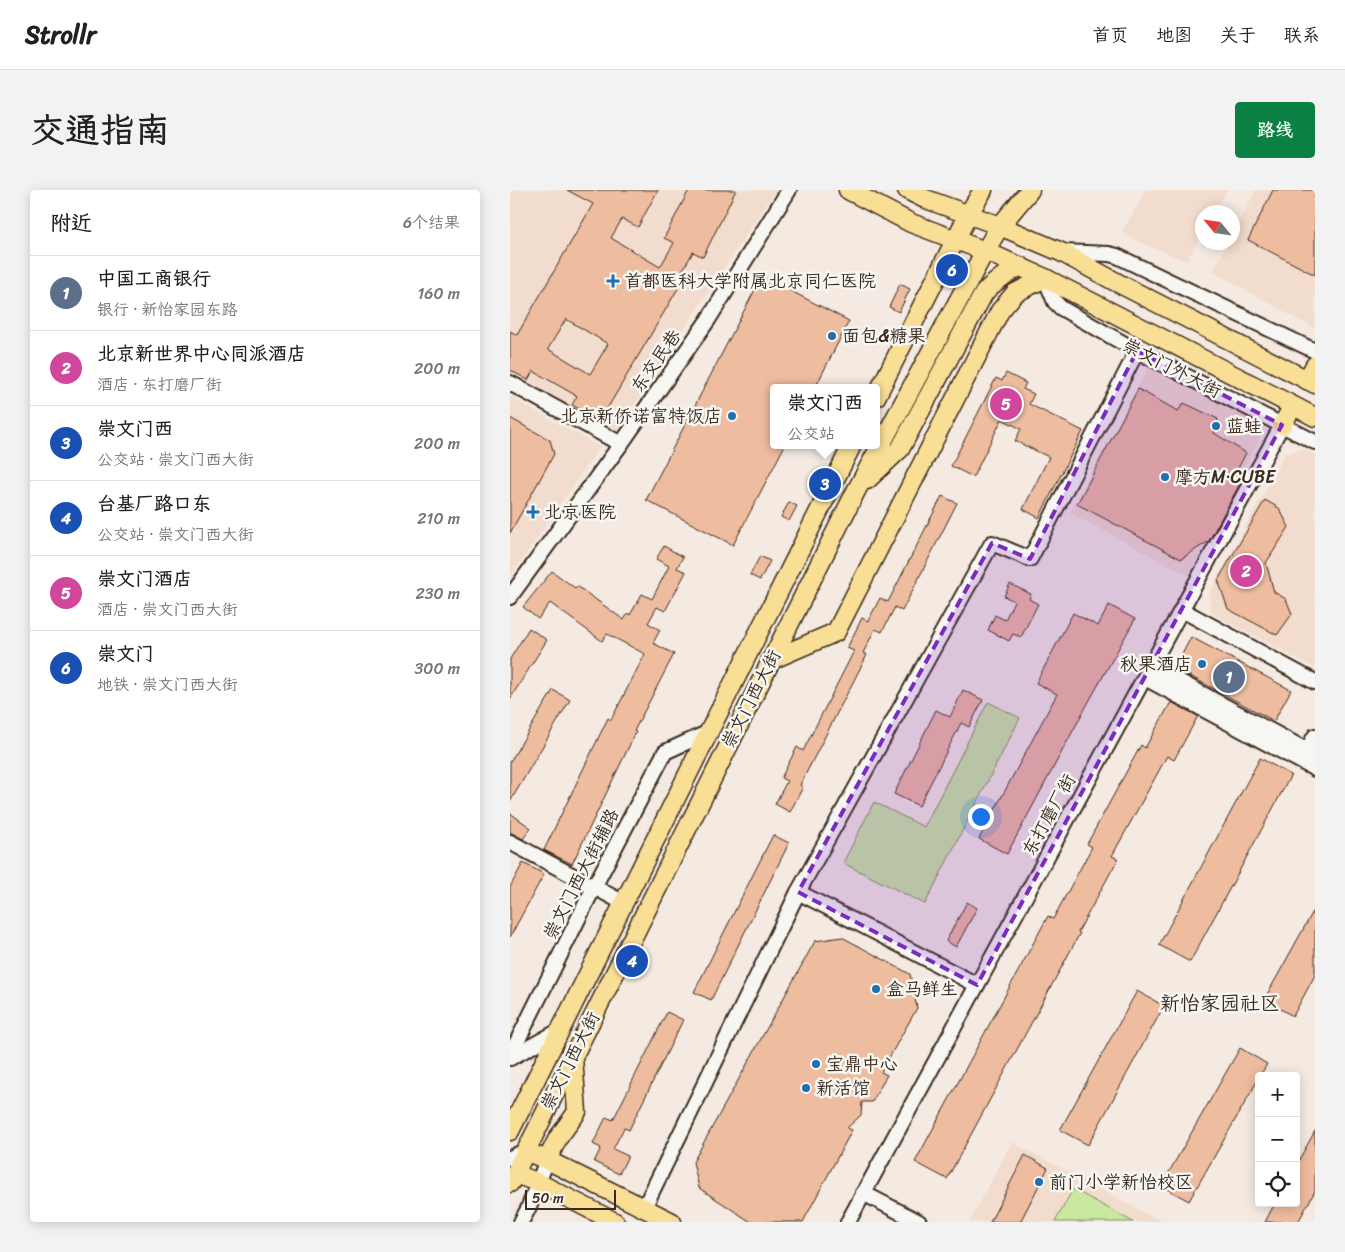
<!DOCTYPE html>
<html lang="zh">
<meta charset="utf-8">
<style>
body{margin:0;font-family:Sriracha,"LXGW WenKai TC",sans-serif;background:#f2f2f2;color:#202124}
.controls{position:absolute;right:15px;bottom:15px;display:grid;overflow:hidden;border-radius:5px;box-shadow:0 2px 12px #0003}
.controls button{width:45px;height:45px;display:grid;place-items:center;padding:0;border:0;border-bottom:1px solid #e0e0e0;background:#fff;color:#202124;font:25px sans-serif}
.compass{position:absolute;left:685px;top:15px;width:45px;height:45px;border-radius:50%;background:#fff;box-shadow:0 2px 12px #0003;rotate:299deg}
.scale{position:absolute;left:15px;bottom:12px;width:91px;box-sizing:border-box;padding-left:5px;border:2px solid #3b2a1e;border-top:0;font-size:14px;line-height:18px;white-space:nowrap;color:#3b2a1e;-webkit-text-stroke:4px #f6f6f2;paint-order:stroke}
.you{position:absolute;left:470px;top:626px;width:18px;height:18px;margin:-12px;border:4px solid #fff;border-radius:50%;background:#1a73e8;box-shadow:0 0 0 8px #1a73e833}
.badge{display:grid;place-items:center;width:32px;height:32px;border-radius:50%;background:#0b8043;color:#fff;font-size:16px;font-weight:700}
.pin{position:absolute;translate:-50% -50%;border:2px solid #fff;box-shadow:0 1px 5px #0006}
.popup{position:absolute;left:260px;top:194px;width:110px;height:65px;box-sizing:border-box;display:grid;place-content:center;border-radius:5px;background:#fff;filter:drop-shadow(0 1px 4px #0005);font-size:16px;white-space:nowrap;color:#757577}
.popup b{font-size:19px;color:#202124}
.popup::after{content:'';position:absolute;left:50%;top:100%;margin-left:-10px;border:10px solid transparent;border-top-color:#fff}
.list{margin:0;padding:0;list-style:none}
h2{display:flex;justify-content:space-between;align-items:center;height:65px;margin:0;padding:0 20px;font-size:21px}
h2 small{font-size:16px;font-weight:400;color:#757577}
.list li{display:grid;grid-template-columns:32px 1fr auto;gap:15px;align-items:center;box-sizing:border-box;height:75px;padding:0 20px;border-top:1px solid #e0e0e0}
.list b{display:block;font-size:19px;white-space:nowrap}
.list p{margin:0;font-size:16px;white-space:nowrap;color:#757577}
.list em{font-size:16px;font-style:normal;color:#757577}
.icon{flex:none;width:28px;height:28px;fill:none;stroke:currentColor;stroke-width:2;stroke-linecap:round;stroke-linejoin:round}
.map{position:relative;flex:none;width:805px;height:1032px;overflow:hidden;border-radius:5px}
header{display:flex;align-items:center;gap:30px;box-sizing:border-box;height:70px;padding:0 25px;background:#fff;border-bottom:1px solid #e0e0e0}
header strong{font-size:24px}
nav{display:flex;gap:28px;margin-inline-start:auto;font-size:18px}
.intro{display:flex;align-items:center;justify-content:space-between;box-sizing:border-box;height:120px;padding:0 30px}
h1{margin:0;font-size:35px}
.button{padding:12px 22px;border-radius:5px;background:#0b8043;color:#fff;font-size:18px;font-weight:700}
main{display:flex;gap:30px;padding:0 30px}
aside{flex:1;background:#fff;border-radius:5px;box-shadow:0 2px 12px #0003}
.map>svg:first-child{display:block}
.built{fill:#f2dccd}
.green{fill:#c9e9a1;stroke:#828a60}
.building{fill:#eebc9f;stroke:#3b2a1e;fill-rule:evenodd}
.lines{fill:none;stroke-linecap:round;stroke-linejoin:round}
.minor-casing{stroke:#3b2a1e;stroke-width:18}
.major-casing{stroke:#3b2a1e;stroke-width:21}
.minor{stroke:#f6f6f2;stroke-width:14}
.major{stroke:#f9df96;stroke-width:18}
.marked{fill:#7b2cbf;fill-opacity:0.2;stroke:#7b2cbf;stroke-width:4;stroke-dasharray:10 6;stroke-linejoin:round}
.poi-dot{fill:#1f6fb2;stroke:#f6f6f2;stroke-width:2}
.labels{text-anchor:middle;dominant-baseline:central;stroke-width:5;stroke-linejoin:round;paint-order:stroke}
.poi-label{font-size:18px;fill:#3b2a1e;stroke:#f6f6f2;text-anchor:start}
.street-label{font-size:18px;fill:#3b2a1e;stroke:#f6f6f2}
.quarter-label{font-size:20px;fill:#3b2a1e;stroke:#f6f6f2}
</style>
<header>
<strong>Strollr</strong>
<nav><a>首页</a><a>地图</a><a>关于</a><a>联系</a></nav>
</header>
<div class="intro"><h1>交通指南</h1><a class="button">路线</a></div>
<main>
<aside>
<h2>附近<small>6个结果</small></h2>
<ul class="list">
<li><span class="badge" style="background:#5c6f8a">1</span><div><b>中国工商银行</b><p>银行 · 新怡家园东路</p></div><em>160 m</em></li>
<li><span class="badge" style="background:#d1479c">2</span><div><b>北京新世界中心同派酒店</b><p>酒店 · 东打磨厂街</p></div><em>200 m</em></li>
<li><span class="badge" style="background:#1a4fb4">3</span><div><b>崇文门西</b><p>公交站 · 崇文门西大街</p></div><em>200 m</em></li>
<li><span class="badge" style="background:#1a4fb4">4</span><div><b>台基厂路口东</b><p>公交站 · 崇文门西大街</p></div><em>210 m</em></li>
<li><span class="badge" style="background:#d1479c">5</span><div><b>崇文门酒店</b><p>酒店 · 崇文门西大街</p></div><em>230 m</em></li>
<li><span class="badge" style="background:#1a4fb4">6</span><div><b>崇文门</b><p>地铁 · 崇文门西大街</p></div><em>300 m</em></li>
</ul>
</aside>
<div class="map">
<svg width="805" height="1032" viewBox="0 0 805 1032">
<rect width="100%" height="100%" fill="#f4eae1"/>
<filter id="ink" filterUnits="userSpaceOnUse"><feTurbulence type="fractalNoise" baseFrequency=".02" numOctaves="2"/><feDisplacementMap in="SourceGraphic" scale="10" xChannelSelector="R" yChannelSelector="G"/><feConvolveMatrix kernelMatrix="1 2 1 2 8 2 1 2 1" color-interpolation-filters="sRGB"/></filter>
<g filter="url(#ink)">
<g class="built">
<polygon points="0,0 266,0 106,242 0,182"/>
<polygon points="636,0 717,0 704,22 692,22 692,43 677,71 629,52 612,42"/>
<polygon points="746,0 805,0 805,134 803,138 703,81 718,53 722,52 723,44"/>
<polygon points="638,178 745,230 750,247 679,385 560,323"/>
<polygon points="0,207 90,257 0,387"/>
<polygon points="794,259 805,265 805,478 701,423 699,404 775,264"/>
<polygon points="502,952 652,1032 459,1032"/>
</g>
<g class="green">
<polygon points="478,512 510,528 415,714 333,673 364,612 414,637"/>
<polygon points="563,999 623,1032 545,1032"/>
</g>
<g class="building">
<path d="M 57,0 L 148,0 L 128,37 L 112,29 L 101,48 L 150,77 L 164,53 L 154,48 L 179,0 L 226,0 L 193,67 L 183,62 L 166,92 L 170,95 L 90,231 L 62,215 L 67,206 L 23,181 L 18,190 L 0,180 L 0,141 L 7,145 L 83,14 ZM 56,129 L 98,154 L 80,184 L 38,159 Z"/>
<polygon points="763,0 805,0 805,85 738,50"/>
<polygon points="252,86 339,131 305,198 264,198 264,255 275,255 223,355 136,310"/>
<polygon points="390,94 400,99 389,122 379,117"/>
<polygon points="496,183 516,193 513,199 524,204 519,214 573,241 529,328 513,319 539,267 505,251 511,239 492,229 463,287 441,276 486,188 492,191"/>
<polygon points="628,199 668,221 674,213 708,229 704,243 736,263 725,284 732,290 699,351 671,369 567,314"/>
<polygon points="0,228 40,250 44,264 0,343"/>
<polygon points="432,306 447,313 392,421 385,417 372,442 365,439 353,463 357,465 290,595 293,597 280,622 265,614 277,591 271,588 287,557 293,561 344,461 337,458 352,428 358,431 370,408 378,412"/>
<polygon points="755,310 769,318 779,337 756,373 764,402 776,409 782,424 767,445 718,419 708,390"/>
<polygon points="279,312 287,316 279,331 271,327"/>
<polygon points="154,356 173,367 167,378 176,382 155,421 147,417 138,433 150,440 143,453 164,464 124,541 126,542 62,674 34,660 98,528 101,530 135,464 97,444 92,451 40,413 28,429 13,417 42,381 65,398 67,396 114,430 118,423 120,425 132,404 142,409 159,376 146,369"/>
<polygon points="250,366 260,371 250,390 240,385"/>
<polygon points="500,394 521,404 519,409 528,414 511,447 503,444 499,451 478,440 485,425 495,430 504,411 494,406"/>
<polygon points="599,415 625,429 572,524 497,664 469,649 547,504 526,493 563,423 588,436"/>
<polygon points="19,438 37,450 0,509 0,469"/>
<polygon points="681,447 781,500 764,531 665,478"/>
<polygon points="43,500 60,510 0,612 0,572"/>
<polygon points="453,500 473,510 459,537 451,533 409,616 384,604 426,520 440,527"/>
<polygon points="661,512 688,526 664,570 657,566 602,666 608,669 568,742 570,743 437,989 405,972 538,726 543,729 582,657 577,654 631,555 635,558"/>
<polygon points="750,568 781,585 680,772 649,755"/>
<polygon points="0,623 21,638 13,649 0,642"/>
<polygon points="263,645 279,653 201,810 184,802"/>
<polygon points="13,673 34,684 0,747 0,697"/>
<polygon points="457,712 467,718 446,757 436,751"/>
<polygon points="805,718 805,785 783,826 754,810"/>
<polygon points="332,747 400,784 407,818 371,882 377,885 362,912 352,912 351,925 337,938 342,940 293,1032 241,1032 189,998 183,972 305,751"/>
<polygon points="627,801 654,816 578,955 550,940"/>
<polygon points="157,822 173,830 119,940 114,938 103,959 118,966 109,984 84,972 91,958 83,954 96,927 103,930"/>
<polygon points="730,858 757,874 750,886 749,886 749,888 679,1011 651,996"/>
<polygon points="805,941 805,1001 788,1032 755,1032 765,1013 786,1013 786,975"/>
<polygon points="515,965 538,978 510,1032 480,1032"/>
</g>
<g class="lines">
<g class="minor-casing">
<g id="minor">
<polyline points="553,62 599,64 607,66 805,161"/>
<polyline points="535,88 545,112 551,118 627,161 805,252"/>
<polyline points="0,193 111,254"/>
<polyline points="0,407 111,254 198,130 279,0"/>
<polyline points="672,420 805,492"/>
<polyline points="641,476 805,565"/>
<polyline points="635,488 805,579"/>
<polyline points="793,567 805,546"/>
<polyline points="0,652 114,713"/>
<polyline points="288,702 467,795"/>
<polyline points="0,866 84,697 155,562 199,542"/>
<polyline points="0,868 49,841"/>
<polyline points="0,968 15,961"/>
<polyline points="353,1003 409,1032"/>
<polyline points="134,1018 288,702 482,353 520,369 627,161"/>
<polyline points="11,1032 18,1019 37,970"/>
<polyline points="338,1032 772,235"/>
</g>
</g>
<g class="major-casing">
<g id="major">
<polyline points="338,0 401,33 475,61 535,88 805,227"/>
<polyline points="397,0 413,8 490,36 551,62 606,92 805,194"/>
<polyline points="797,190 805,175"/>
<polyline points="366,207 458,25 473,0"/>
<polyline points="772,235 783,216"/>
<path d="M 357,290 L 390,259 L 474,103 C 484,91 497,84 510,76"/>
<polyline points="261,470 326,442 490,121 505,103 535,88"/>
<polyline points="0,941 342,255"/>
<polyline points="15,961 37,970 162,1032"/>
<polyline points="37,970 48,948 67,922 63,867"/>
<polyline points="5,984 27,992 105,1032"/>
<polyline points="0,993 346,301 475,61 490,36 520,0"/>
</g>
</g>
<use href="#minor" class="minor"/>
<use href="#major" class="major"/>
</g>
</g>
<path class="marked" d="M 627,161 L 772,235 L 467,795 L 288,702 L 482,353 L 520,369 Z"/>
<g class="poi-dot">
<path d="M100.5 83.5h5v5h5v5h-5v5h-5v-5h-5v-5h5z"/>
<circle cx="322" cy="146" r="5"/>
<circle cx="222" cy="226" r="5"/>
<circle cx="706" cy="236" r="5"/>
<circle cx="655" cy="287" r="5"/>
<path d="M20.5 314.5h5v5h5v5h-5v5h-5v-5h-5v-5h5z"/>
<circle cx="692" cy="474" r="5"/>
<circle cx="366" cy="799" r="5"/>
<circle cx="306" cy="874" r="5"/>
<circle cx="296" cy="898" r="5"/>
<circle cx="529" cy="992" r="5"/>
</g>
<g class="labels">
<g class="poi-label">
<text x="114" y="91">首都医科大学附属北京同仁医院</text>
<text x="332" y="146">面包&amp;糖果</text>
<text x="212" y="226" text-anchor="end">北京新侨诺富特饭店</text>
<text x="716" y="236">蓝蛙</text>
<text x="665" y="287">摩方M·CUBE</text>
<text x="34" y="322">北京医院</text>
<text x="682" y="474" text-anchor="end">秋果酒店</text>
<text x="376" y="799">盒马鲜生</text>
<text x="316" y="874">宝鼎中心</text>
<text x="306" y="898">新活馆</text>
<text x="539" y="992">前门小学新怡校区</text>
</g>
<g class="street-label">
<text transform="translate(146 171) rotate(-55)">东交民巷</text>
<text transform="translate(662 178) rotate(27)">崇文门外大街</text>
<text transform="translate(241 509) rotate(-63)">崇文门西大街</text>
<text transform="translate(539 625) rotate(-61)">东打磨厂街</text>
<text transform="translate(71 684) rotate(-63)">崇文门西大街辅路</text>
<text transform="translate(60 871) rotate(-63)">崇文门西大街</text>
</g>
<g class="quarter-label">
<text x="710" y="813">新怡家园社区</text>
</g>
</g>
</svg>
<div class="controls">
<button>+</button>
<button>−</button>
<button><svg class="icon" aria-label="locate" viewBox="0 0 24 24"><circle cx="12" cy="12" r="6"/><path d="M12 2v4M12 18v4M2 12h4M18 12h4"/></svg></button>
</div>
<svg class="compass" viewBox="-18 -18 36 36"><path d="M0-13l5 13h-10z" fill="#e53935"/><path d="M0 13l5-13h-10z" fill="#757577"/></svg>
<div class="scale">50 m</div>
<div class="you"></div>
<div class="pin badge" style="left:719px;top:487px;background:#5c6f8a">1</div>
<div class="pin badge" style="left:736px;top:381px;background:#d1479c">2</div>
<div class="pin badge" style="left:315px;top:294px;background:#1a4fb4">3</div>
<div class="popup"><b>崇文门西</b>公交站</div>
<div class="pin badge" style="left:122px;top:771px;background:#1a4fb4">4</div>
<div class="pin badge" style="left:496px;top:214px;background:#d1479c">5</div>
<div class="pin badge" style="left:442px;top:80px;background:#1a4fb4">6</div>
</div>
</main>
